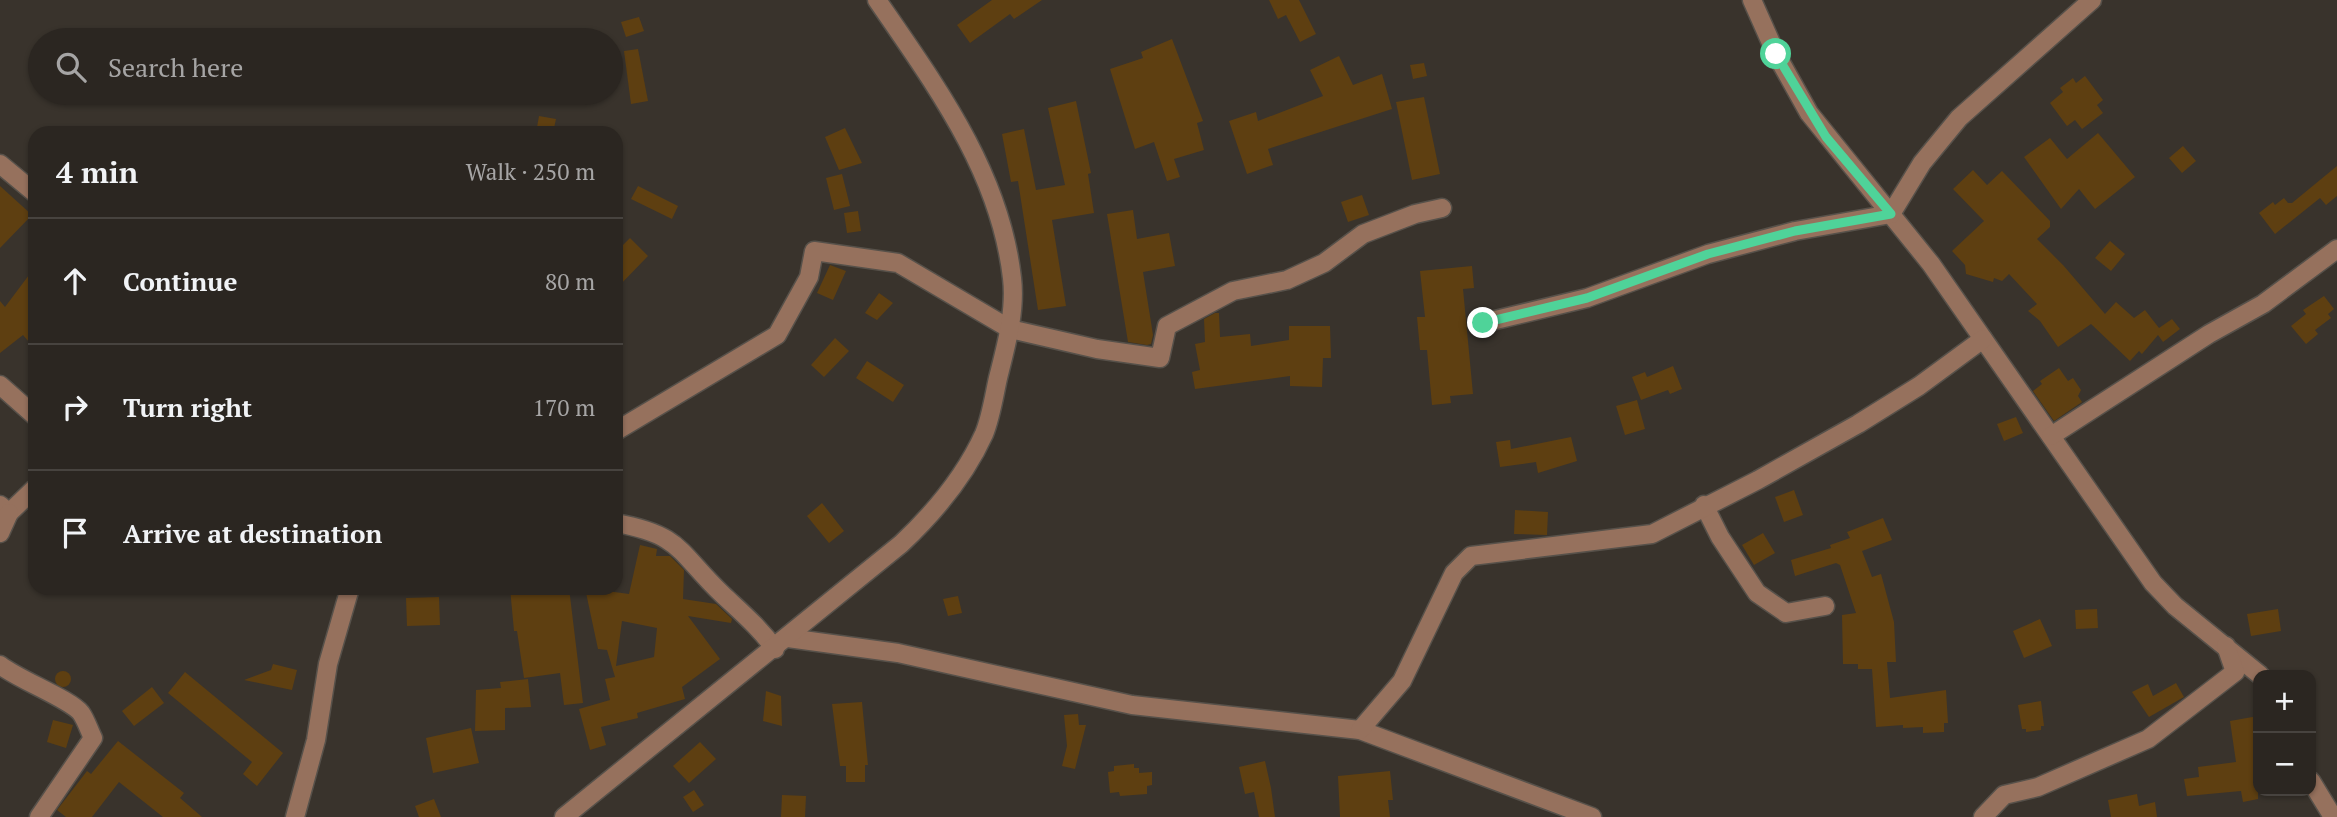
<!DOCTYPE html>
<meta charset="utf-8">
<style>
body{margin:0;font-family:"PT Serif",serif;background:#332e2a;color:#f1f3f6}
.controls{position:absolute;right:21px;bottom:21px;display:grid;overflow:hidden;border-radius:14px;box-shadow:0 2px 5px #0004}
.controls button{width:63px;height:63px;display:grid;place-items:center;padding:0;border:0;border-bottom:2px solid #47433f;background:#2b2621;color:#f1f3f6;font:35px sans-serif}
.stop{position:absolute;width:21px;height:21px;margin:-16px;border:5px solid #4fd399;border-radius:50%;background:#fff}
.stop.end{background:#4fd399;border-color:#fff;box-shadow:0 2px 7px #0008}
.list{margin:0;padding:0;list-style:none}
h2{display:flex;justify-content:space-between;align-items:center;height:91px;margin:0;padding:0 28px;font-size:30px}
h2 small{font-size:23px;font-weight:400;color:#a6a5a5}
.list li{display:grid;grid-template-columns:46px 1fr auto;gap:21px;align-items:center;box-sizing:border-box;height:126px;padding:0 28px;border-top:2px solid #47433f}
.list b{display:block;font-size:26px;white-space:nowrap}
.list em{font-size:23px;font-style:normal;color:#a6a5a5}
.icon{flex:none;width:38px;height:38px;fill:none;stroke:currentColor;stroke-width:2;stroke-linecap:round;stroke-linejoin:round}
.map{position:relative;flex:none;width:2337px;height:817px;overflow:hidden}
.search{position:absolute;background:#2b2621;box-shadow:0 2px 5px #0004;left:28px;top:28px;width:595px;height:77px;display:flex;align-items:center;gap:18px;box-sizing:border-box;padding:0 24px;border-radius:38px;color:#a6a5a5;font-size:26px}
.panel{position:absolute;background:#2b2621;box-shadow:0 2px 5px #0004;left:28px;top:126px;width:595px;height:469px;border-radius:21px}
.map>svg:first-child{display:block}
.building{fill:#5e3f11;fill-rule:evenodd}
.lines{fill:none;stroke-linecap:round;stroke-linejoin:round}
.minor-casing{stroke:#57514a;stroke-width:21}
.minor{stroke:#96715d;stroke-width:18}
.route{stroke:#4fd399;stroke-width:9}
</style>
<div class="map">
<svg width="2337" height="817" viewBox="0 0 2337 817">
<rect width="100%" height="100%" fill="#39332c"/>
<g class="building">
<polygon points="992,0 1042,0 1014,19 1010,14 970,43 957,25"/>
<polygon points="1269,0 1299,0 1316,34 1300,42 1286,15 1278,19"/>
<polygon points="639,17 644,31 626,37 621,22"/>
<polygon points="1172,39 1203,121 1197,123 1204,150 1174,159 1180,177 1167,181 1154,142 1135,149 1110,69 1143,58 1141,52"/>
<polygon points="638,49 648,101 631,104 624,51"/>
<polygon points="1339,56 1353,85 1382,74 1392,109 1268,149 1273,165 1247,174 1229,121 1256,112 1258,121 1323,96 1310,70"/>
<polygon points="1424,63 1427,76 1413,79 1410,65"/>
<polygon points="2085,76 2103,100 2097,105 2103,113 2082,129 2075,120 2067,126 2050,103 2063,92 2060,88 2073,78 2076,83"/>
<polygon points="1424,97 1440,174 1412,180 1396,102"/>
<polygon points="1076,101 1091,173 1088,174 1094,213 1052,220 1066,306 1038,310 1018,181 1011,182 1002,134 1024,129 1036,190 1065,185 1048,108"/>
<polygon points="539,116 556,119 553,133 536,133"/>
<polygon points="845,128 862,163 839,170 825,137"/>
<polygon points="2098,133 2135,177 2095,209 2079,189 2061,209 2024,157 2050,138 2067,159"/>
<polygon points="2183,146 2196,161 2182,173 2169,158"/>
<polygon points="2337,166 2337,196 2326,205 2320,198 2275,234 2259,213 2273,202 2275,205 2284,198 2288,203 2292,203"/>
<polygon points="1973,170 1987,185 2002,171 2050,221 2050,227 2037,239 2063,265 2105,314 2116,302 2134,318 2145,310 2159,328 2172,319 2180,329 2163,342 2158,335 2142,354 2139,351 2130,361 2091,324 2058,347 2040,321 2028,311 2037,304 2009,274 2002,281 1994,278 1993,282 1966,274 1965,265 1952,251 1984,221 1953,189"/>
<polygon points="842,174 850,206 834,210 826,178"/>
<polygon points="0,186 32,215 0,248"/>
<polygon points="638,186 678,206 672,219 631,199"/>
<polygon points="1362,195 1369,215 1348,222 1341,202"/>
<polygon points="1133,210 1137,239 1169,233 1175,266 1143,272 1153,335 1151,344 1147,345 1128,342 1107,214"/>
<polygon points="858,211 861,231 847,233 844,213"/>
<polygon points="630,238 648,256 616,289 616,252"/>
<polygon points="2110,241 2125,254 2111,271 2095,258"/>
<polygon points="830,265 846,271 833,300 817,293"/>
<polygon points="1472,266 1474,288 1463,289 1473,394 1450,396 1451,403 1432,405 1427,350 1420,350 1417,317 1425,317 1420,271"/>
<polygon points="35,267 35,349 23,335 0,353 0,301 5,307"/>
<polygon points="879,293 893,303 877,320 865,313"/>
<polygon points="2324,296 2334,309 2328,314 2331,318 2315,330 2318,334 2306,344 2291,326 2306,314 2303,310"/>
<polygon points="1215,313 1219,313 1220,337 1250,334 1251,346 1289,340 1289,326 1330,326 1331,358 1323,358 1322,387 1290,386 1290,376 1195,389 1192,372 1200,370 1195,344 1205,342 1204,319"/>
<polygon points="835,338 849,351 824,377 811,365"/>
<polygon points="867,361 904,385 893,402 856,378"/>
<polygon points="1673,366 1682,389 1670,394 1668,390 1641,400 1632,377 1645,372 1647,377"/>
<polygon points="2059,368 2068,381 2073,378 2081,390 2078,396 2082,402 2054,421 2033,391 2042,384 2040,381"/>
<polygon points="1637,400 1645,429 1625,435 1616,406"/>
<polygon points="2016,417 2023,433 2004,441 1997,424"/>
<polygon points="1571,437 1577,461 1538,473 1536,462 1500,467 1496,442 1510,440 1511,449"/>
<polygon points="1794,490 1803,515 1784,522 1775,497"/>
<polygon points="822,503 844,531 829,543 807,516"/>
<polygon points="1515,510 1548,512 1547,535 1514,534"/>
<polygon points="1883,518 1892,540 1862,551 1872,577 1881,574 1894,622 1896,662 1887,662 1890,698 1946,690 1948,723 1944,723 1944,732 1923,733 1923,727 1903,728 1903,725 1876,727 1872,669 1858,669 1858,664 1843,664 1842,615 1856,613 1840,565 1836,563 1795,576 1791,560 1831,548 1830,545 1850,538 1847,532"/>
<polygon points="1763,533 1775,553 1754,565 1742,545"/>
<path d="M 640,545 L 657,549 L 656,556 L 670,556 L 684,570 L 683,599 L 716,604 L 732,619 L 731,623 L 688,616 L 720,659 L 682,687 L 685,699 L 637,713 L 638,718 L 601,727 L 606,745 L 590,750 L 579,709 L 610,700 L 605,679 L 615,677 L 607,650 L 598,649 L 585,588 L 629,594 ZM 622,621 L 657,628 L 654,657 L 616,666 Z"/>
<polygon points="510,588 569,588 583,703 564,705 560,673 524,678 517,631 514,631"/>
<polygon points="958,596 962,613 948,616 943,599"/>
<polygon points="439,597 440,625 407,626 406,598"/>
<polygon points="2097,609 2098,628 2076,629 2075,610"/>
<polygon points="2278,609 2281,631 2251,636 2247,614"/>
<polygon points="2040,619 2052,646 2024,658 2013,631"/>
<polygon points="273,664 297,670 292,690 244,680 271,670"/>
<circle cx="63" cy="679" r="8"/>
<polygon points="185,672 283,753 257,786 243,774 252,762 168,693"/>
<polygon points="528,679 531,707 505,708 505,730 475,731 476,690 501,688 500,682"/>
<polygon points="2176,683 2184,697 2149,717 2132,692 2148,684 2153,696"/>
<polygon points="152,687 164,703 134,726 122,711"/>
<polygon points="766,691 781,696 782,726 763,721"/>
<polygon points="2041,701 2044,726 2041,726 2041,730 2026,732 2026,729 2022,729 2018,705"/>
<polygon points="862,702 868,765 865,765 865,782 846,782 846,766 840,766 832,704"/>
<polygon points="1078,714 1079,725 1086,725 1075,769 1062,766 1067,746 1064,715"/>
<polygon points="2258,716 2258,799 2243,802 2241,791 2187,796 2184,779 2199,777 2198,767 2236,762 2230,721"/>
<polygon points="53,720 73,725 66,748 47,742"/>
<polygon points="471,728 479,763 433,773 426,738"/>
<polygon points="118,741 184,793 180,798 202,817 163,817 119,782 92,817 66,817 57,810 87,771 91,774"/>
<polygon points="700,742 716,759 689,783 673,766"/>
<polygon points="1265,761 1271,788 1275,817 1259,817 1254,792 1245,794 1239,767"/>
<polygon points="1134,764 1134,768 1139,768 1139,773 1152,772 1152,785 1147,786 1147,794 1120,796 1119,792 1110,793 1108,772 1114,771 1114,766"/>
<polygon points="1390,771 1393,800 1388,800 1390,817 1340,817 1338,776"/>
<polygon points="694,790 704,805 693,812 683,797"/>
<polygon points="2137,794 2139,806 2155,802 2157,817 2111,817 2108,800"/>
<polygon points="782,795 806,796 805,817 781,817"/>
<polygon points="434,799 441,817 419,817 415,806"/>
</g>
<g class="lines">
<g class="minor-casing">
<g id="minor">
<polyline points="1752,0 1776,54 1809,113 1931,264 2153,583 2175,606 2260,675"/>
<polyline points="0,164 35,193"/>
<polyline points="1483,323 1587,298 1708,254 1795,231 1891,214 1922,163 1959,118 2092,0"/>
<polyline points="0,385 35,416"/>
<polyline points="616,431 777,335 809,277 814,251 898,263 1010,329 1097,349 1160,358 1167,326 1233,291 1287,280 1324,263 1363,234 1415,214 1442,208"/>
<polyline points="2051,436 2209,334 2263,304 2337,249"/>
<polyline points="0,505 9,513 34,489"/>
<polyline points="1704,505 1720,537 1757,593 1786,613 1825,606"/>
<path d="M 616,523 C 682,535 678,552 722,594 C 741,612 759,627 775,649"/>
<polyline points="0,533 9,513"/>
<polyline points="788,638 898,653 1132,705 1360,730 1592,817"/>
<path d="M 0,665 C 19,680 70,699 81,713 C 86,720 89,730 93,738 L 39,817"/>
<polyline points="1360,730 1402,681 1454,573 1471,556 1652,534 1758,480 1858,424 1919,386 1983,339"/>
<polyline points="2311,781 2333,817"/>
<polyline points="295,817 316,740 328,664 350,588"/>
<path d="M 564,817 L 901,544 C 934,513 965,476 984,434 C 991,417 994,396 998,378 C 1006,346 1016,311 1012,278 C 1000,172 936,86 877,0"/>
<polyline points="1983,817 2004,795 2038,787 2148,739 2235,672 2226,646"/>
</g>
</g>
<use href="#minor" class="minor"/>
</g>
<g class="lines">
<polyline class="route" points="1483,323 1587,298 1708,254 1795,231 1891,214 1826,137 1776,54"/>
</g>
</svg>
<div class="controls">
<button>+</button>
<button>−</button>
</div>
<div class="stop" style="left:1776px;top:54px"></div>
<div class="stop end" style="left:1483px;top:323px"></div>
<div class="search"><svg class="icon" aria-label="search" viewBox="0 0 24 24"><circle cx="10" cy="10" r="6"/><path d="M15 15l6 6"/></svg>Search here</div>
<section class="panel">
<h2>4 min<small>Walk · 250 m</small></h2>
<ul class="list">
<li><svg class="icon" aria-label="ahead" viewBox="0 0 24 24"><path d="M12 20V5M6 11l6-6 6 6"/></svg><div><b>Continue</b></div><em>80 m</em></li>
<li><svg class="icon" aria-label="right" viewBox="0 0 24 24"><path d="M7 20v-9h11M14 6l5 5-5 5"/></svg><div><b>Turn right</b></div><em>170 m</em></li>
<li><svg class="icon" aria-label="arrive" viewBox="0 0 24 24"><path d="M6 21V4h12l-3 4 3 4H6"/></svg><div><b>Arrive at destination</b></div></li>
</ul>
</section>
</div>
